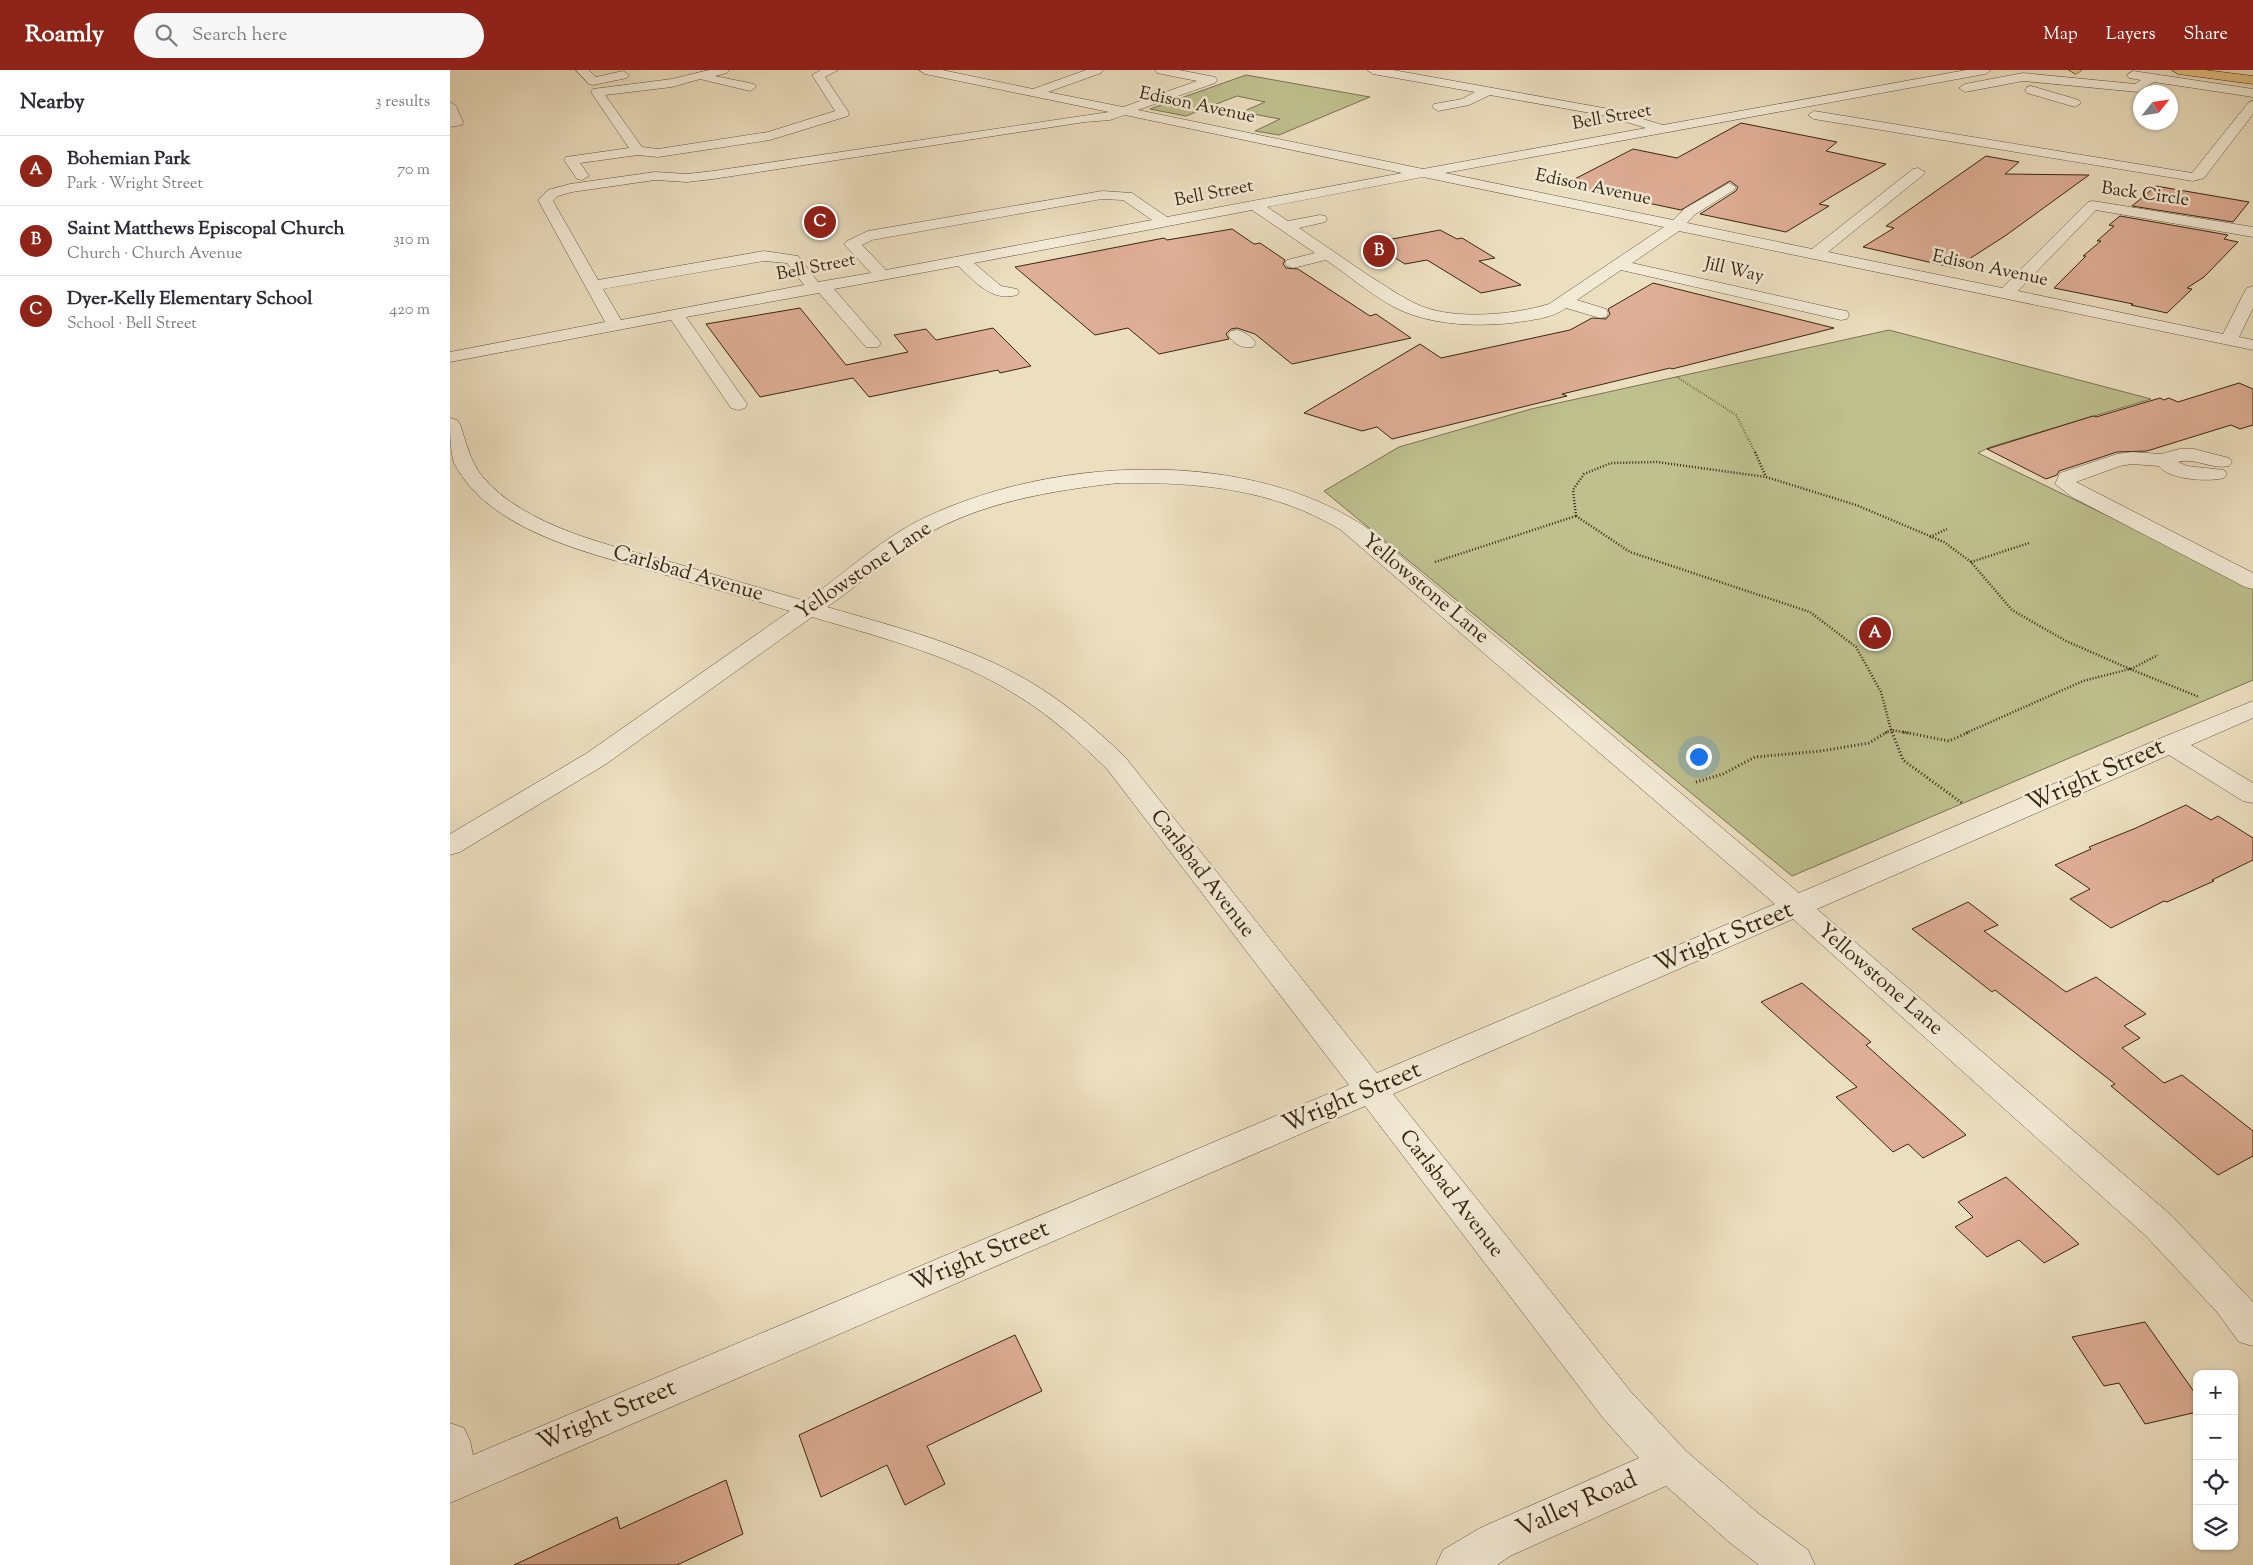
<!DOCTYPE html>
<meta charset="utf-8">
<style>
body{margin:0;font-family:"Sorts Mill Goudy",serif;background:#f7f7f7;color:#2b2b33}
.controls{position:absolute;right:15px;bottom:15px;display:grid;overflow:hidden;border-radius:10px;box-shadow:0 1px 4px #0004}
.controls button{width:45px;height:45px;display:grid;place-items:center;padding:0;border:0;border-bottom:1px solid #e1e1e2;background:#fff;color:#2b2b33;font:25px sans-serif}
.compass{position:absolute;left:1683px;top:15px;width:45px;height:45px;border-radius:50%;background:#fff;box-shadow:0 1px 4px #0004;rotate:60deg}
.you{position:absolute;left:1248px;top:686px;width:18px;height:18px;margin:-12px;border:4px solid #fff;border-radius:50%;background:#1a73e8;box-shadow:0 0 0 8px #1a73e833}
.badge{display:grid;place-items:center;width:32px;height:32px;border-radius:50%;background:#8f2418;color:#fff;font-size:16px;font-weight:700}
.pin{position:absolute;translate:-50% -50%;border:2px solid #fff;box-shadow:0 1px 5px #0006}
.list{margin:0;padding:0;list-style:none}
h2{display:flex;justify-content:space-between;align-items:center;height:65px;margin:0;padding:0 20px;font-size:21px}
h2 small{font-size:16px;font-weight:400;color:#7c7c81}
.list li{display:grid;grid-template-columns:32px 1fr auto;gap:15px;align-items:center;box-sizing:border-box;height:70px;padding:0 20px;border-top:1px solid #e1e1e2}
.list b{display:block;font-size:19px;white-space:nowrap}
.list p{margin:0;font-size:16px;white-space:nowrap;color:#7c7c81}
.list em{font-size:16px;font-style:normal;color:#7c7c81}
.icon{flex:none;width:28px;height:28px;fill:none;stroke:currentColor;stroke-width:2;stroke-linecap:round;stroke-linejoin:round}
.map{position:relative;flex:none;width:1803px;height:1495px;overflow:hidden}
header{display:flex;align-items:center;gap:30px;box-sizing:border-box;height:70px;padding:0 25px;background:#8f2418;color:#fff}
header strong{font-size:24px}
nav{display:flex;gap:28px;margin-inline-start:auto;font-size:18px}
.search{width:350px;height:45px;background:#f7f7f7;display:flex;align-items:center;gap:12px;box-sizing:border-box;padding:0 18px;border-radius:28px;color:#7c7c81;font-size:19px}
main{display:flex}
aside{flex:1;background:#fff}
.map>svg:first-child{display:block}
.green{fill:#bec08e;stroke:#7a7450}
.building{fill:#dfae96;stroke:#372711}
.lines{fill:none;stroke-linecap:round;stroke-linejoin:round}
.minor-casing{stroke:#64553d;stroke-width:1}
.highway-casing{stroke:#372711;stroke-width:1}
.path-far2{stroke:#372711;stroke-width:2;stroke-dasharray:0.5 2;stroke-linecap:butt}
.path-far1{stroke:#372711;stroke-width:2.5;stroke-dasharray:1 2;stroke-linecap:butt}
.path{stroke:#372711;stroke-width:3;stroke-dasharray:1 2.5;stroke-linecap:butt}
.minor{fill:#f3ead6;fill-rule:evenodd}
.highway{fill:#e6c080;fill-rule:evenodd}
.labels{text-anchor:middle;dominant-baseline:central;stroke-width:5;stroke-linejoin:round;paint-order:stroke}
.far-street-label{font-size:18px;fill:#372711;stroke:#f3ead6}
.street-label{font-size:21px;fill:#372711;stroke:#f3ead6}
.near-street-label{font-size:25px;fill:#372711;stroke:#f3ead6}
</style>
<header>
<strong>Roamly</strong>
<div class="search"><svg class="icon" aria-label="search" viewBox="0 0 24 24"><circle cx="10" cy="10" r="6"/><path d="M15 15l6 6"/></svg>Search here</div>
<nav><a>Map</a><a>Layers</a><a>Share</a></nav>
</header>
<main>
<aside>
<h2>Nearby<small>3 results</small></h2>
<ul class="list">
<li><span class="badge">A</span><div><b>Bohemian Park</b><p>Park · Wright Street</p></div><em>70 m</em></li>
<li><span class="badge">B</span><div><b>Saint Matthews Episcopal Church</b><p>Church · Church Avenue</p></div><em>310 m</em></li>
<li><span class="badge">C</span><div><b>Dyer-Kelly Elementary School</b><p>School · Bell Street</p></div><em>420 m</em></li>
</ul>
</aside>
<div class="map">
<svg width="1803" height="1495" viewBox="0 0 1803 1495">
<rect width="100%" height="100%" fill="#ecdfc0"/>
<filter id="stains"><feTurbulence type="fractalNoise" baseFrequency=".004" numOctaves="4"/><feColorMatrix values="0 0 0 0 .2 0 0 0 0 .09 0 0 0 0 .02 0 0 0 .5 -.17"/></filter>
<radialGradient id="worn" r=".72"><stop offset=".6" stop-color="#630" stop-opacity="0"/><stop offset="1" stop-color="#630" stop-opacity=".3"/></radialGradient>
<g class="green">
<polygon points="796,5 920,27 829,65 805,61 830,49 792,42 815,32 787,26 736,46 700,39"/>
<polygon points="1439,260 1701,329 1540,377 1528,383 1803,516 1803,610 1342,806 874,421 949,377 1081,339"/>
</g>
<g class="building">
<polygon points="1291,53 1387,72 1376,81 1436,94 1369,134 1379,136 1336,162 1250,144 1286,121 1288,117 1280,111 1231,140 1113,115 1183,79 1227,88"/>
<polygon points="1536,86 1569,92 1555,104 1639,105 1555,166 1505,198 1413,177 1444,158 1436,156"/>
<polygon points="1706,116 1729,120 1799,132 1783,152 1682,136"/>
<polygon points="1670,146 1778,165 1774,169 1788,172 1754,207 1737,218 1742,219 1717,243 1681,235 1683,234 1604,218 1636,186 1633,186 1651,171 1647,171 1664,156 1659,155"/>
<polygon points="782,159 804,174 810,173 835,190 833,194 836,198 848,199 920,246 926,244 961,268 842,294 805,264 787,258 781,259 776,264 779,269 709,284 678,258 645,265 565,197 714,168 717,170"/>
<polygon points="990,160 1007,169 1012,168 1045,188 1029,191 1071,215 1031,223 977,190 955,194 921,173"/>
<polygon points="1203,213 1384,258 1222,299 1220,298 1112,324 1117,326 942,369 927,357 912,361 854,343 970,274 991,288 1120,260 1142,248 1156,249 1160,244 1158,239"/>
<polygon points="350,238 396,295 458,282 444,265 476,259 486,270 543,258 581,296 550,303 548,300 419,327 403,308 310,327 256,254"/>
<polygon points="1789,313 1803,319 1803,355 1790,359 1781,355 1697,381 1667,382 1609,401 1607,405 1596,409 1537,379 1643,346 1646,347 1710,328 1714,330 1719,328 1728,332"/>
<polygon points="1736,735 1761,750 1768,746 1803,768 1803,790 1762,810 1764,811 1717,832 1714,831 1661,858 1620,829 1640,819 1605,795 1641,779 1639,777 1686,758"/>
<polygon points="1518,832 1548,855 1534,861 1616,922 1646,907 1696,944 1674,956 1690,968 1672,978 1714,1013 1732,1005 1803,1061 1803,1086 1768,1105 1661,1016 1665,1014 1545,920 1542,922 1462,859"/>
<polygon points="1352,913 1421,972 1416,975 1516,1065 1473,1088 1458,1074 1443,1082 1386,1027 1407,1017 1311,932"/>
<polygon points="1556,1107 1629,1174 1594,1193 1569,1170 1537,1187 1505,1157 1523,1147 1508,1132"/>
<polygon points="1695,1252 1747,1326 1747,1342 1695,1354 1669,1313 1654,1316 1622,1267"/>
<polygon points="565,1265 592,1321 477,1376 495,1414 455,1435 437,1395 371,1427 349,1365"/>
<polygon points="276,1410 293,1464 227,1495 64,1495 167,1447 170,1459"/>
</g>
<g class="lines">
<g class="minor-casing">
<g id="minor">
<polygon points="126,0 139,0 146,7 173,1 179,5 177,8 143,15 139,14"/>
<polygon points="259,0 279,0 277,3 265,6 304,14 306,17 300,21 250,9 222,17 155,25 192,77 208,79 318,62 385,41 362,5 371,0 388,0 375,7 399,43 398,46 320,70 208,87 188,85 130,93 139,106 132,110 127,109 114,90 116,87 179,78 141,22 143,19 222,9"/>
<path d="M 469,0 L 492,0 L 583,19 L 636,0 L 653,0 L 651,3 L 598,22 L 673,37 L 747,11 L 707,3 L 705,0 L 729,0 L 765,7 L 767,10 L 765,13 L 688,40 L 973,99 L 1196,58 L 1157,46 L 1040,25 L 1019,35 L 988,41 L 982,37 L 984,34 L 1012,29 L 1025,22 L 923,4 L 917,0 L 943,0 L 1159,39 L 1213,55 L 1516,0 L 1541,0 L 1535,4 L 995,103 L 1223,150 L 1234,139 L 1279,113 L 1286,117 L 1284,120 L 1244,145 L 1237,153 L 1362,179 L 1463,99 L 1468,98 L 1475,102 L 1473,105 L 1378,182 L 1552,218 L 1638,132 L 1643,131 L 1803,157 L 1803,167 L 1646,140 L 1568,221 L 1773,264 L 1795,221 L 1797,218 L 1803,216 L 1803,238 L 1789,267 L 1803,270 L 1803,280 L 1229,161 L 1182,193 L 1391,240 L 1397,241 L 1399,245 L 1397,249 L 1391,250 L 1171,200 L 1127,230 L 1156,239 L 1158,243 L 1156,247 L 1150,248 L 1116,238 C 1101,249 1080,250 1062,253 C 1023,257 977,255 942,236 C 919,223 898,205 876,190 L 843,198 L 837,196 L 835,193 L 837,190 L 865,183 L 802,140 L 524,193 L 551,216 L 567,219 L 569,222 L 567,225 C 541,232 526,212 508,196 L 384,219 L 431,273 L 428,277 L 416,277 L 369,223 L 236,247 L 297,334 L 295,338 L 288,340 L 281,338 L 221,250 L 0,292 L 0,282 L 155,252 L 88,130 L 98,120 L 120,114 L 205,102 L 237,104 L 263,101 L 659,42 L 475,4 ZM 675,45 L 952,103 L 717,147 L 682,123 L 652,121 L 418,161 L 397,171 L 394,174 L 421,203 L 368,212 L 348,186 L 314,181 L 148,210 L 103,131 L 108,126 L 122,122 L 205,110 L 237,112 L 263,109 L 635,52 L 660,50 ZM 973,107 L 1214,157 L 1099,234 C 1064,245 1005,250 971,236 C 952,228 936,216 918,205 C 895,189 872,174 849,158 L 875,152 L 877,149 L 875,146 L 870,145 L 838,151 L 817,137 ZM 652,129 L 673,130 L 702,150 L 436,200 L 412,175 L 422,170 ZM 314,191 L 337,193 L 354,215 L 171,250 L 153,219 Z"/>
<polygon points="1683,1 1803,19 1803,27 1704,12 1688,22 1573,11 1515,22 1509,18 1515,14 1573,3 1685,14 1691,10 1679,8 1677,5"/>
<polygon points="1581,16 1629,30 1631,33 1625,37 1577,23 1575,20 1577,17"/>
<polygon points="1803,31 1803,44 1754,108 1743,111 1364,49 1358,45 1364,41 1742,103 1799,32"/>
<polygon points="0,32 6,36 13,52 12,55 0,57"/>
<path d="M 787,260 C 795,262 801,266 806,273 L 803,277 C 792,279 784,274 778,265 L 781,261 Z"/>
<path d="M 0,348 L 7,350 L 10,354 C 16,372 20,391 32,406 C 74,457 163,476 224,493 C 268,506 311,518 355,531 C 392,506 426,473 466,452 C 594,387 794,375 917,458 L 1349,823 L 1711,668 L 1803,631 L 1803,648 L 1741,675 L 1803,713 L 1803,733 L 1793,731 L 1719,685 L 1367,839 L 1722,1146 L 1803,1232 L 1803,1276 L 1789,1272 L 1767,1242 L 1696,1166 L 1343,849 L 943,1024 L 1181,1322 L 1236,1381 L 1309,1444 L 1358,1480 L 1365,1495 L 1309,1495 L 1279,1472 L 1216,1416 L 1060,1486 L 1047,1495 L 986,1495 L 993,1480 L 1030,1458 L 1189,1388 L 1153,1348 L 915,1036 L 0,1433 L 0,1353 L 14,1358 L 20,1371 L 23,1385 L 899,1015 L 657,699 C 629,672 601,646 568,626 C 505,586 433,568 362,547 L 156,694 L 10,782 L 0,785 L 0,764 L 137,683 L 340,541 C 297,528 253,516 209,503 C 140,483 40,462 4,393 C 0,380 0,362 0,348 ZM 668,413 C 746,412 822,418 891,460 L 1325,834 L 927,1003 L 675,687 C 648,661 619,636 587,616 C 522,576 449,558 377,537 C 409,515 438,488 472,467 C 531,432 600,421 668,413 Z"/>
<path d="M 1730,379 L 1744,379 L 1779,388 L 1782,392 L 1779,396 C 1762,400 1745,387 1728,392 L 1737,396 L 1774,400 L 1777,404 L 1774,408 C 1759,412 1719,410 1709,396 L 1682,394 L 1670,396 L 1626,412 L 1803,503 L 1803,519 L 1795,517 L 1622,427 L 1605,414 L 1610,403 L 1667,384 L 1682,382 L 1711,384 Z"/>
</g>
</g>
<g class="highway-casing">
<g id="highway">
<polygon points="1619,0 1632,0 1626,4"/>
<polygon points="1722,0 1755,0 1803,6 1803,14 1728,4"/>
</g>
</g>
<polyline class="path-far2" points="1227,307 1286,345 1306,384"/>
<g class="path-far1">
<polyline points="1305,382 1316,407"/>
<polyline points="1126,446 1180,482 1360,542 1406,577 1431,622 1441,660 1459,663"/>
<polyline points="1126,446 1123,420 1134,404 1161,393 1207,392 1316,407 1406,435 1494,472 1521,492 1562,540 1616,571 1680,599 1633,611 1516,663"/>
<polyline points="1480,467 1497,459"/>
<polyline points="985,492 1126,446"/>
<polyline points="1521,492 1579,473"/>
<polyline points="1680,599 1749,627"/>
<polyline points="1681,599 1708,585"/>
<polyline points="1435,663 1441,660 1442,663"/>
</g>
<g class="path">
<polyline points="1442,662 1453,690 1512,733"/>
<polyline points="1453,662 1499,671 1519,662"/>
<polyline points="1246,712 1273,704 1305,687 1371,681 1419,673 1437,662"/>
</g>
<use href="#minor" class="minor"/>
<use href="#highway" class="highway"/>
</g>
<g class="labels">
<g class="far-street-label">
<text transform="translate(747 36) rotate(12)">Edison Avenue</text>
<text transform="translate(1162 48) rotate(-10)">Bell Street</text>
<text transform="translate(1143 118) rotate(12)">Edison Avenue</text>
<text transform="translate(764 124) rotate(-11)">Bell Street</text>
<text transform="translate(1695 125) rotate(8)">Back Circle</text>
<text transform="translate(366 198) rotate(-11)">Bell Street</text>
<text transform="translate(1540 199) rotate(12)">Edison Avenue</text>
<text transform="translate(1284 201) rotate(13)">Jill Way</text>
</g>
<g class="street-label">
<text transform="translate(414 501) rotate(-34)">Yellowstone Lane</text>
<text transform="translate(238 504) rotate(16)">Carlsbad Avenue</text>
<text transform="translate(975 519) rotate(40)">Yellowstone Lane</text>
<text transform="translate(752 804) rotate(52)">Carlsbad Avenue</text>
<text transform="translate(1430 910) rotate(41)">Yellowstone Lane</text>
<text transform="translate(1001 1124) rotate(52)">Carlsbad Avenue</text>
</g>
<g class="near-street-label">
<text transform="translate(1646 706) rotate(-24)">Wright Street</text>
<text transform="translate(1274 868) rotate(-23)">Wright Street</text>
<text transform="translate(902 1028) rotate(-23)">Wright Street</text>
<text transform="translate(530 1187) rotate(-23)">Wright Street</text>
<text transform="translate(157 1346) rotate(-23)">Wright Street</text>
<text transform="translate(1127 1435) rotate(-24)">Valley Road</text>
</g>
</g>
<rect width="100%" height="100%" filter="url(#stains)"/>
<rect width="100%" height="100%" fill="url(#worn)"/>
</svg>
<div class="controls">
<button>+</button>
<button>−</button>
<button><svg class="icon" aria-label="locate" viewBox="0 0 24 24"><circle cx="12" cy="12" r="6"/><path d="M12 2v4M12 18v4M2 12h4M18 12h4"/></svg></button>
<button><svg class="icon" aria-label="layers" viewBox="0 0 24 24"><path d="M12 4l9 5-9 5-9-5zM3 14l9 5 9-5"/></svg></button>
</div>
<svg class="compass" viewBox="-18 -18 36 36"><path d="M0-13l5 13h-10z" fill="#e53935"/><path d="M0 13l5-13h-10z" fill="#7c7c81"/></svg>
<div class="you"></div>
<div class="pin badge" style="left:1425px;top:563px">A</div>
<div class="pin badge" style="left:929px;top:181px">B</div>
<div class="pin badge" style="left:370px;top:152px">C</div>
</div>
</main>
